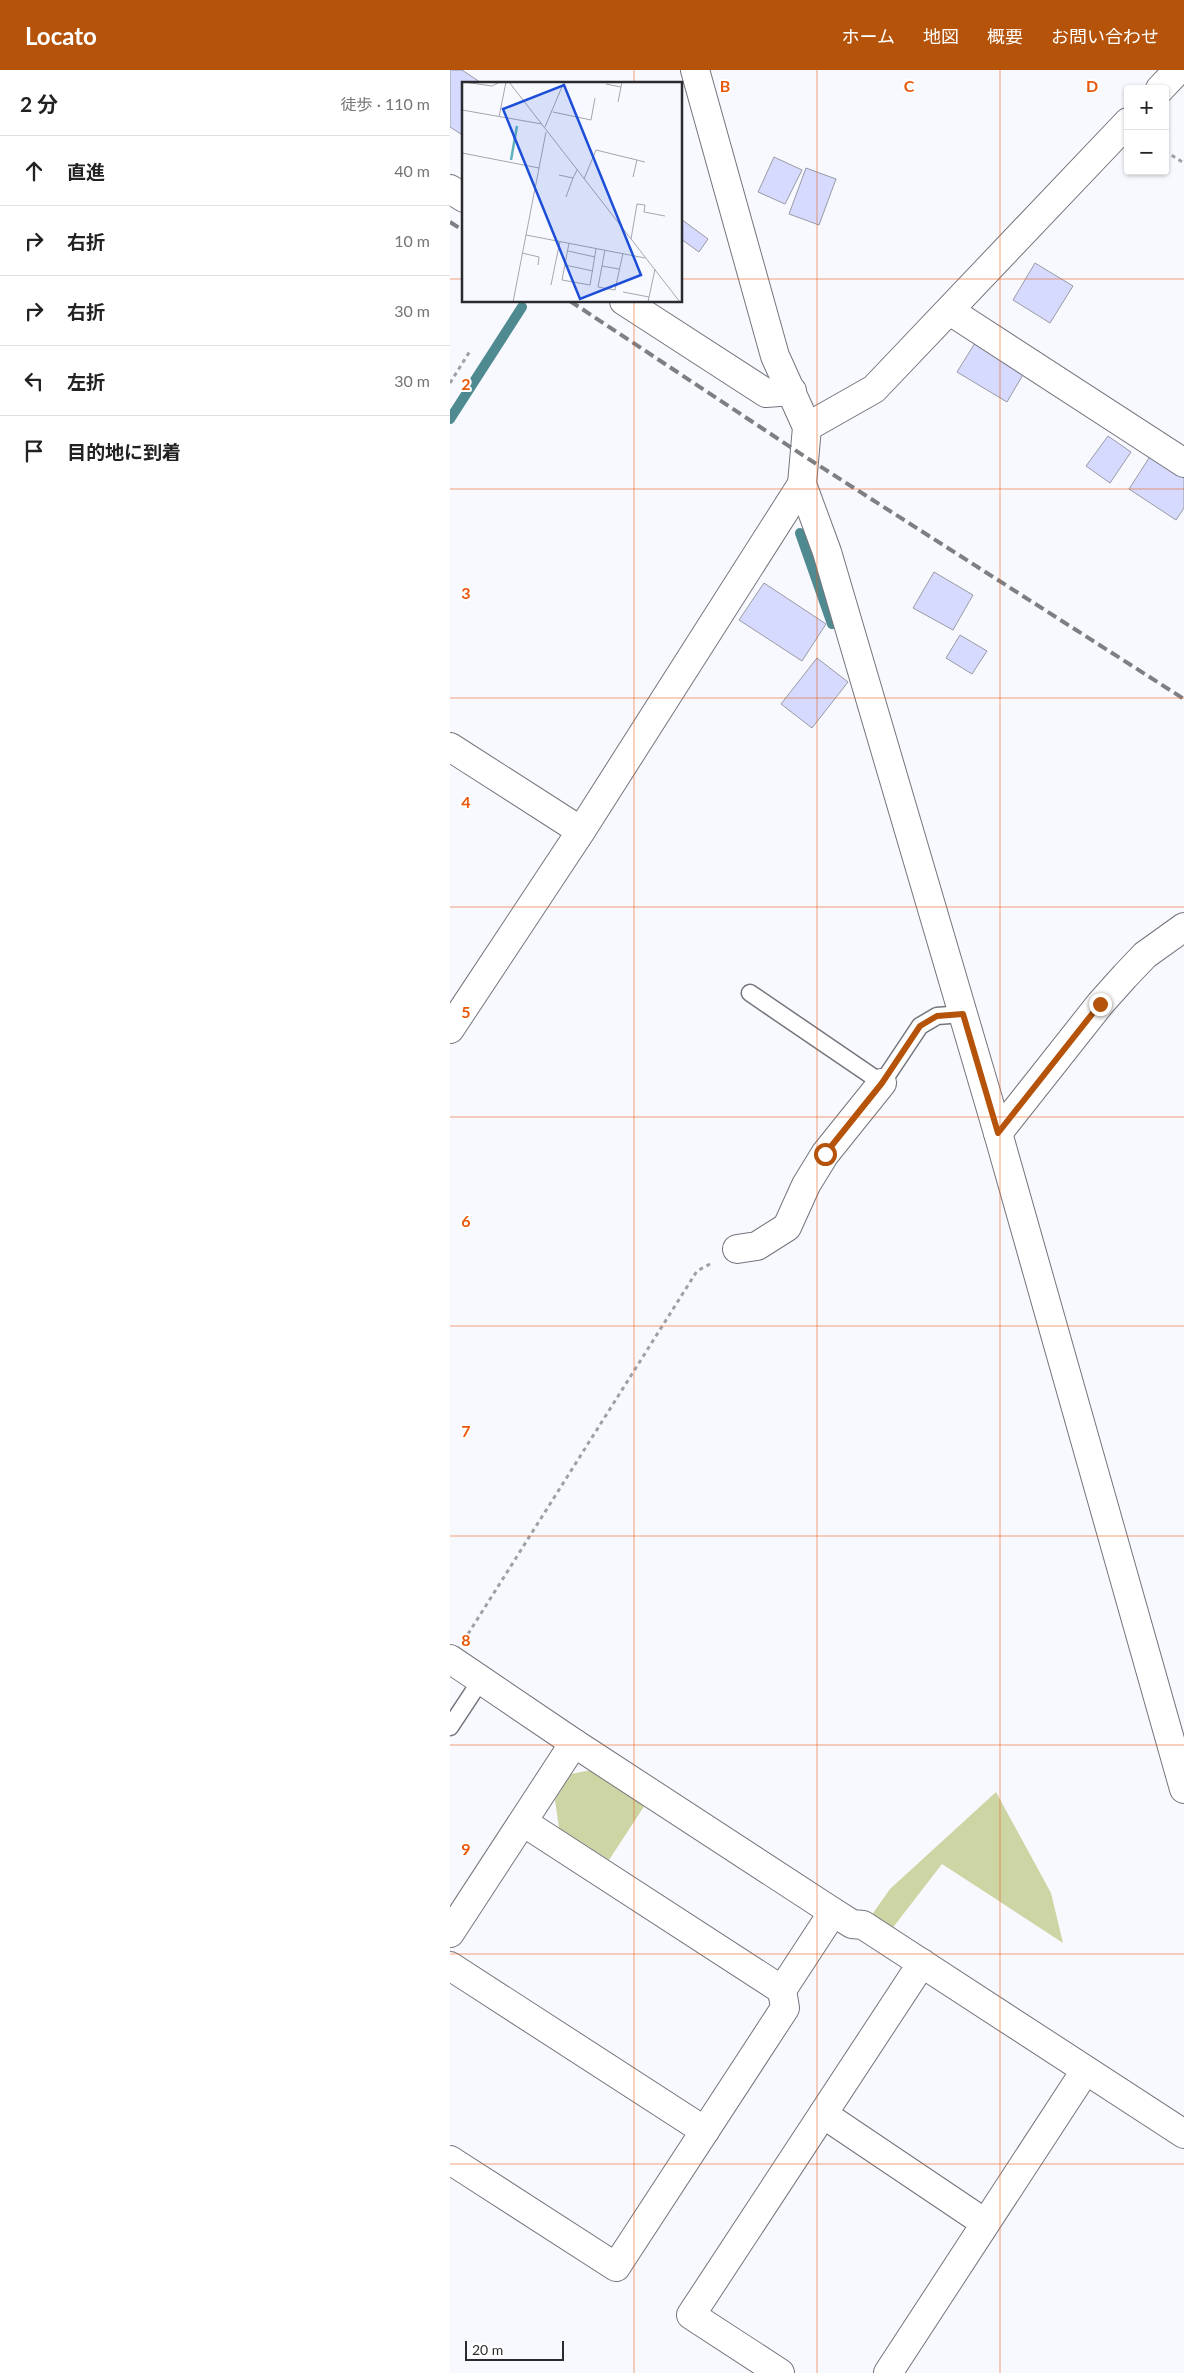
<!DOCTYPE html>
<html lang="ja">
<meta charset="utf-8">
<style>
body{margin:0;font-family:Lato,"Noto Sans JP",sans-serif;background:#f6f6f6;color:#222}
.controls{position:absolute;right:15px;top:15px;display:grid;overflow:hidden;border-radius:5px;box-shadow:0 1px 4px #0004}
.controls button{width:45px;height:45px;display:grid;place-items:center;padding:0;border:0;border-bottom:1px solid #e0e0e0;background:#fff;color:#222;font:25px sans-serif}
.scale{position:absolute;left:15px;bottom:12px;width:99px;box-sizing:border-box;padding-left:5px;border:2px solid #2a2b2e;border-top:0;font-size:14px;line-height:18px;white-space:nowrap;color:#2a2b2e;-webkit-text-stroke:4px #fff;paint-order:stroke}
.stop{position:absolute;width:15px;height:15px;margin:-11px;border:4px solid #b45309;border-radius:50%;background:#fff}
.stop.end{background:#b45309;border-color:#fff;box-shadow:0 1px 5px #0008}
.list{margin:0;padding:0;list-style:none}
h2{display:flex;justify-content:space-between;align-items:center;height:65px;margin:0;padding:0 20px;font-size:21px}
h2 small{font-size:16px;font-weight:400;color:#767676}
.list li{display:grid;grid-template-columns:32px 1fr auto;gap:15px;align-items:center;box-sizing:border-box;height:70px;padding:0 20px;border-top:1px solid #e0e0e0}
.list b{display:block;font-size:19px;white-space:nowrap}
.list em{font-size:16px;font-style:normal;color:#767676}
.icon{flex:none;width:28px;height:28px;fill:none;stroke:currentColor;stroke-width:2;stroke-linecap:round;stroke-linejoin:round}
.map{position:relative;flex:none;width:734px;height:2303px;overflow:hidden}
header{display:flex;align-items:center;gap:30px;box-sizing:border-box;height:70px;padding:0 25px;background:#b45309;color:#fff}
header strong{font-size:24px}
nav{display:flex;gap:28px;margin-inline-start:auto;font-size:18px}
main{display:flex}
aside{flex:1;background:#fff}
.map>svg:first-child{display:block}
.green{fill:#ced5a4}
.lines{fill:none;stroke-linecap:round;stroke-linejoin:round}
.stream{stroke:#508a91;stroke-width:10}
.building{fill:#d6dafe;stroke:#999aa2}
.service-casing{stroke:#74757c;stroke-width:19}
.minor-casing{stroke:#74757c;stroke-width:30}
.path{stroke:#9fa0a4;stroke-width:3;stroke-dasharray:4 4;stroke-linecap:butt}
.service{stroke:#fff;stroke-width:16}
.minor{stroke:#fff;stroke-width:28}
.rail{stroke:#7e7f83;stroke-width:4;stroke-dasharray:10 5;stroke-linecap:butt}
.route{stroke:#b45309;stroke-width:6}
.grid{fill:none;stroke:#e8590c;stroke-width:1;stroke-opacity:0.55}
.inset-river{fill:none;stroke:#60b3bc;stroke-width:2.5}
.inset-road{fill:none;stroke:#a6a7ab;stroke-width:1}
.view{fill:#1d4ed8;fill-opacity:0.15;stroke:#1d4ed8;stroke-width:2.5}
.inset-edge{fill:none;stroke:#2a2b2e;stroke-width:2.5}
.grid-label{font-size:16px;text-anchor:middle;font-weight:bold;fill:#e8590c;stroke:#fff;stroke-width:4;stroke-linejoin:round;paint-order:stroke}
</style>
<header>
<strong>Locato</strong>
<nav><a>ホーム</a><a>地図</a><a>概要</a><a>お問い合わせ</a></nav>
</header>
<main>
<aside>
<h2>2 分<small>徒歩 · 110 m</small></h2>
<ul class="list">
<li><svg class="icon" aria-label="ahead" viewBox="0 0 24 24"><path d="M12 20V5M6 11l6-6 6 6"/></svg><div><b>直進</b></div><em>40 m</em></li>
<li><svg class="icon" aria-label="right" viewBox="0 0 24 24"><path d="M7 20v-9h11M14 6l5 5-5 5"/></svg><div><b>右折</b></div><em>10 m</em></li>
<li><svg class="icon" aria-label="right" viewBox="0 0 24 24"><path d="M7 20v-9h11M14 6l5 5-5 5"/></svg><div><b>右折</b></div><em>30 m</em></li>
<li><svg class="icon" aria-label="left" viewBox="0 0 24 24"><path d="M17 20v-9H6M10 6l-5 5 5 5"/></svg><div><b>左折</b></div><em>30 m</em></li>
<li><svg class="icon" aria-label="arrive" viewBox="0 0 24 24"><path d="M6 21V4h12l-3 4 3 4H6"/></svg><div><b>目的地に到着</b></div></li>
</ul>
</aside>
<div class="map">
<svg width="734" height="2303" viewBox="0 0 734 2303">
<rect width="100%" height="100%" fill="#f8f9fe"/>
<g class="green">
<polygon points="146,1699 197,1732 159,1790 109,1758 105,1730 121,1704"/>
<polygon points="546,1722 601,1823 613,1873 492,1794 441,1860 421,1846 440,1819"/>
</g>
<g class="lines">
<g class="stream">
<polyline points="0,349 72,237"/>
<polyline points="350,463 382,554"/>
</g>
</g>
<g class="building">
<polygon points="0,0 12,0 33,14 14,14 14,66 0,57"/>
<polygon points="324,87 352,100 335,134 308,122"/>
<polygon points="356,98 386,109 369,155 339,144"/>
<polygon points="231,149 258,169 249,182 231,169"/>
<polygon points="585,193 623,216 600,253 563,230"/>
<polygon points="525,273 574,303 557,332 507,302"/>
<polygon points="658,366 681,382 660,413 636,396"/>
<polygon points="701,385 734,407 734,438 726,450 679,419"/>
<polygon points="484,502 523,525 503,560 463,538"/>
<polygon points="314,513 376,554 352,591 289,550"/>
<polygon points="510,565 537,581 522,604 496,588"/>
<polygon points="367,588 398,612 362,658 331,634"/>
</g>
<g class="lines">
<g class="service-casing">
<g id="service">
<polyline points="300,923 432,1013 470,956 487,946 513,944"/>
<polyline points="0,1657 31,1610"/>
</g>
</g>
<g class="minor-casing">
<g id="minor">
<polyline points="245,0 325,286 357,357 352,414 377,482 548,1063 734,1719"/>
<polyline points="710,19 728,0"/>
<polyline points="0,119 14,128"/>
<polyline points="174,231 316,323 342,321"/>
<polyline points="500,241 734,393"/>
<polyline points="357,357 424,319 678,52"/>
<polyline points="0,677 131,761"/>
<polyline points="0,959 131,761 352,414"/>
<polyline points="548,1063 650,934 675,906 695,885 734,857"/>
<polyline points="287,1179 307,1176 337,1157 356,1115 375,1084 432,1013"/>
<polyline points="0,1589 124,1673 383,1842 402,1854 413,1855 734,2064"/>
<polyline points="73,1752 332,1920"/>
<polyline points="0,1863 124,1673"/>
<polyline points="0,1896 255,2061"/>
<polyline points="373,2044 535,2153"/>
<polyline points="0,2090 166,2197 335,1938 332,1920 383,1842"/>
<polyline points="330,2303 241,2245 472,1893"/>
<polyline points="438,2303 635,2001"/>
</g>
</g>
<g class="path">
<polyline points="715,81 734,93"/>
<polyline points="0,313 20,281"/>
<polyline points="18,1564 247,1201 260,1194"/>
</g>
<use href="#service" class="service"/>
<use href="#minor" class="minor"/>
<g class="rail">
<polyline points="0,152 14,161"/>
<polyline points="120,231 354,386 734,629"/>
</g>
</g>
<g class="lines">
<polyline class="route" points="375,1084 432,1013 470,956 487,946 513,944 548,1063 650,934"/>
</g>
<path class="grid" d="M 184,0 L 184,14M 367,0 L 367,2303M 550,0 L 550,2303M 0,209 L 14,209M 231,209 L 734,209M 184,231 L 184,2303M 0,419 L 734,419M 0,628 L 734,628M 0,837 L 734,837M 0,1047 L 734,1047M 0,1256 L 734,1256M 0,1466 L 734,1466M 0,1675 L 734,1675M 0,1884 L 734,1884M 0,2094 L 734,2094"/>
<g transform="translate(12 12)">
<rect width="220" height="220" fill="#f8f9fe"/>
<path class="inset-river" d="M 49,78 L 55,44"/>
<path class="inset-road" d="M 2,0 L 30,4 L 38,0M 47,0 L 218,220M 144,2 L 159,5M 156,20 L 160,0M 0,28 L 80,42M 91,30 L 129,38 L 133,16M 37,35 L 44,0M 83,45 L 102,0M 0,71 L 77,86M 97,93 L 111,96 L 115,88M 171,95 L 175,78M 122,97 L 134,68 L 183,80M 104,115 L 111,96M 64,153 L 183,176M 169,157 L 175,122 L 183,123 L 182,130 L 203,134M 107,161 L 100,198 L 128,203 L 134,167M 143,168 L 136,205 L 153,208 L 161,171M 106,169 L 133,175M 60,171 L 77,175 L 76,183M 103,183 L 131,189M 140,184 L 157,187M 89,203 L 98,159M 161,210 L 187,215M 51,220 L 84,50M 186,220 L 193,187"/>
<path class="view" d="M 102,3 L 179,193 L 118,217 L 41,27 Z"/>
<rect width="220" height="220" class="inset-edge"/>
</g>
<g class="grid-label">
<text x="275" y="22">B</text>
<text x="459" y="22">C</text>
<text x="642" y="22">D</text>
<text x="16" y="320">2</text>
<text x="16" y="529">3</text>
<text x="16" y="738">4</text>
<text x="16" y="948">5</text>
<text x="16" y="1157">6</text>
<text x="16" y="1367">7</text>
<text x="16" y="1576">8</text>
<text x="16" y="1785">9</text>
</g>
</svg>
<div class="controls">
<button>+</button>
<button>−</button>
</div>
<div class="scale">20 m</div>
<div class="stop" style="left:375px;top:1084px"></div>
<div class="stop end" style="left:650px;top:934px"></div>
</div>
</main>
